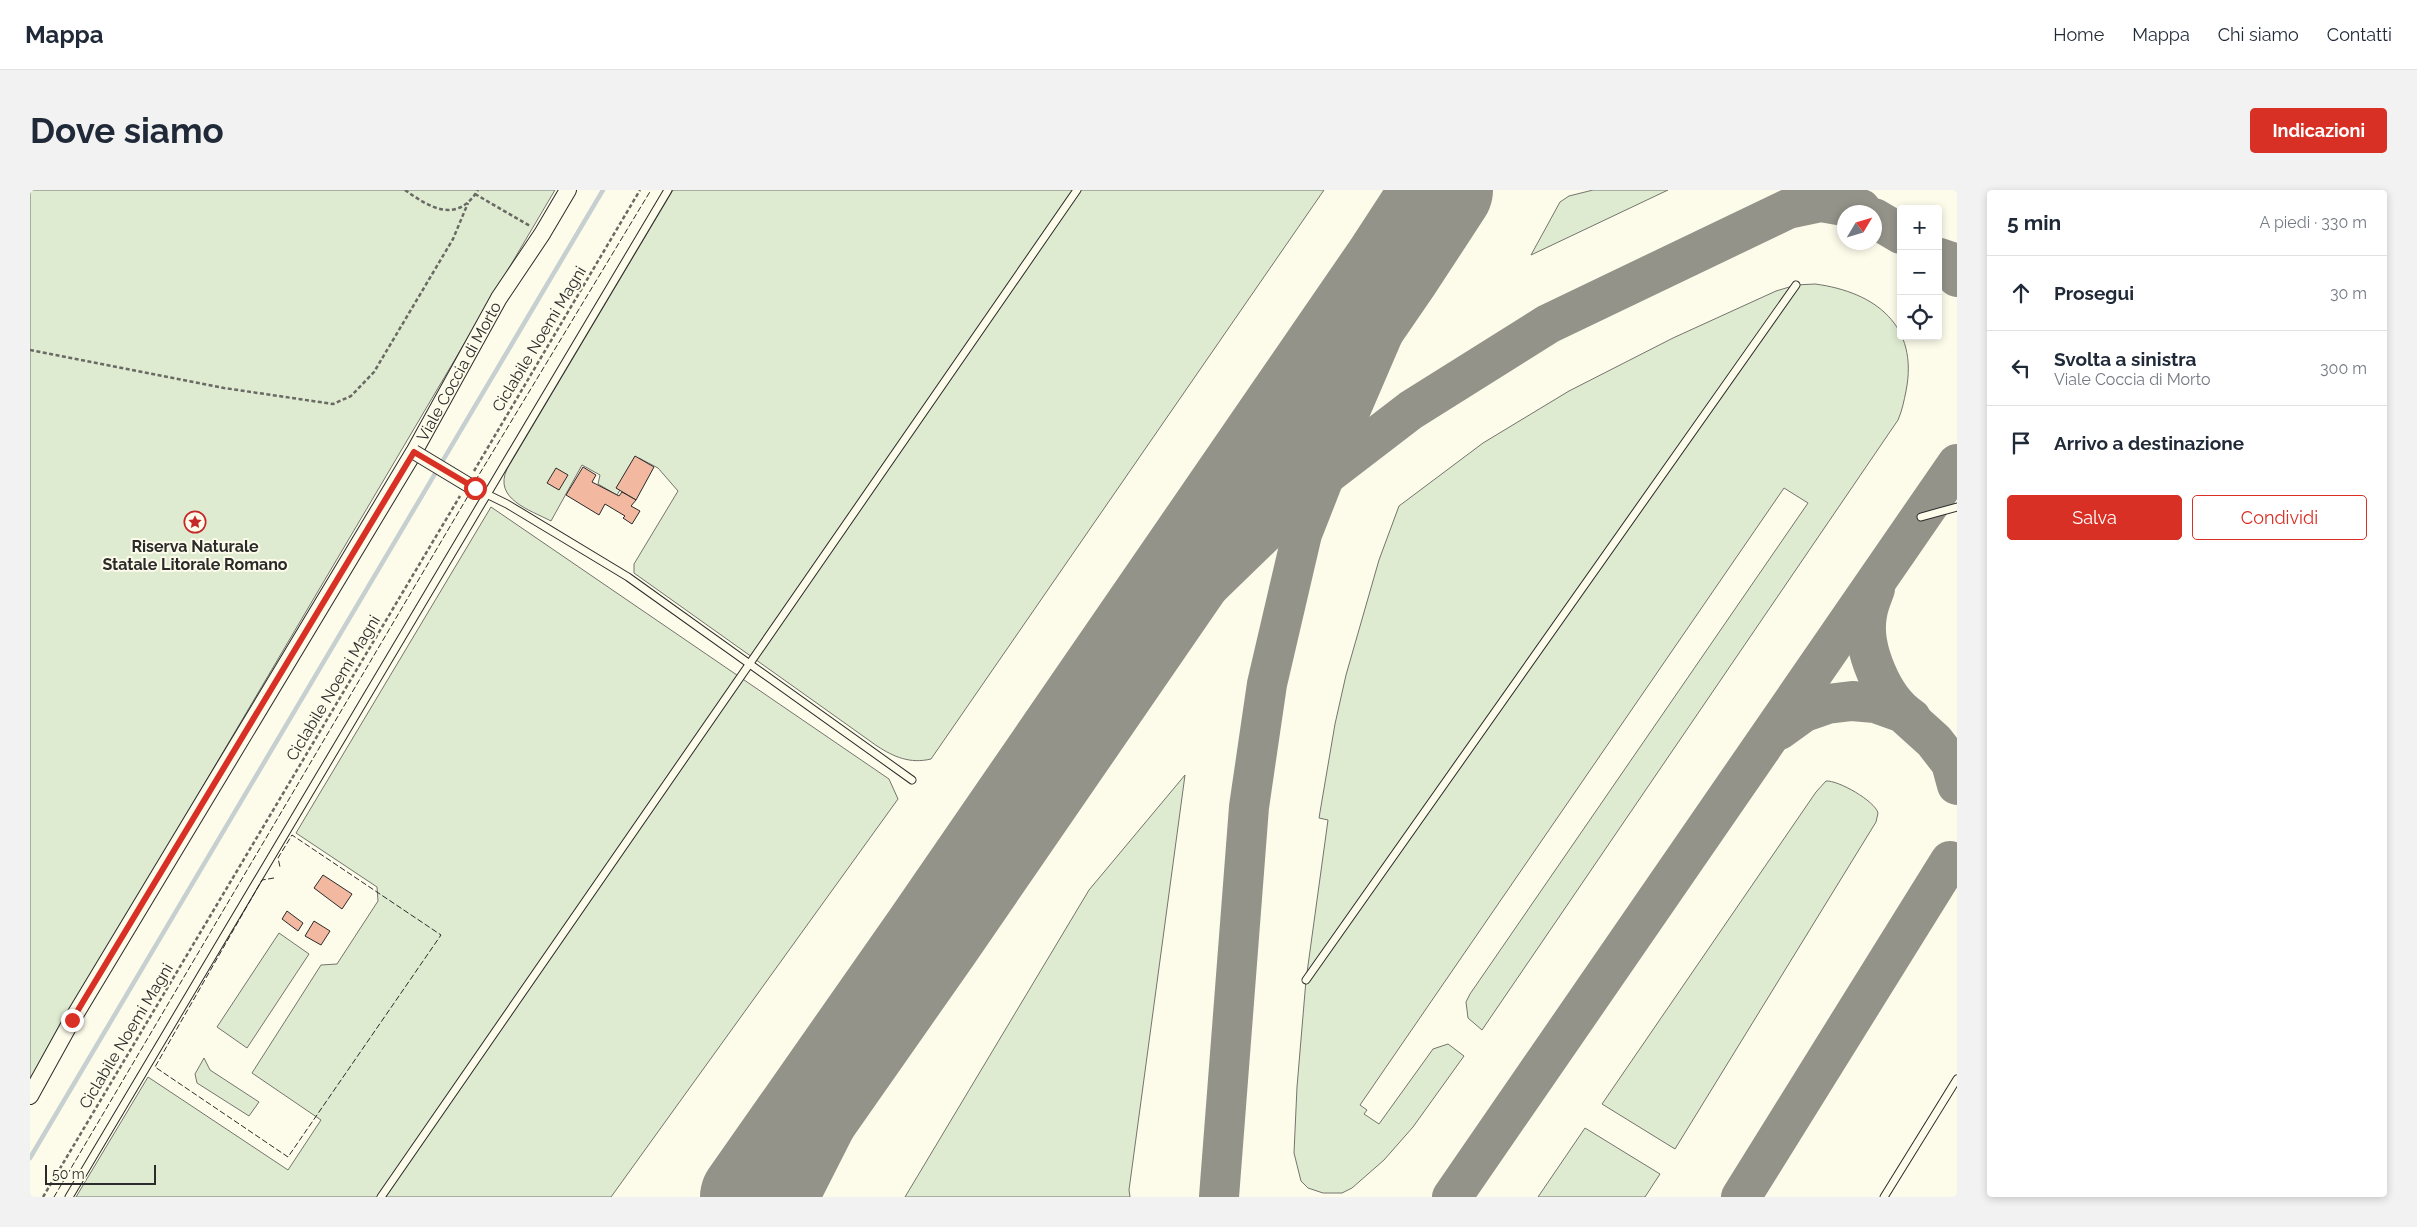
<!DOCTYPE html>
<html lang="it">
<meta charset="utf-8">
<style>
body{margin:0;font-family:Raleway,sans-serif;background:#f2f2f3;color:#1f2937}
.controls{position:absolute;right:15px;top:15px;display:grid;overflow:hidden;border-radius:5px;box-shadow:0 2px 8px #0003}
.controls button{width:45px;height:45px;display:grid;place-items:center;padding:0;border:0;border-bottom:1px solid #e0e1e3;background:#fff;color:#1f2937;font:25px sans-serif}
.compass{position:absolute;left:1807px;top:15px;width:45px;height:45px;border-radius:50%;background:#fff;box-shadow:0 2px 8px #0003;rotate:52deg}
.scale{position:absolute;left:15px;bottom:12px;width:111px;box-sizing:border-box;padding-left:5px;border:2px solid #2b2b2b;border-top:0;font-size:14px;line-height:18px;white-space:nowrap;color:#2b2b2b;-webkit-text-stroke:4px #fdfbea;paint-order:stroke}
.stop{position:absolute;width:15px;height:15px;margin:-11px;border:4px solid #d93025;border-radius:50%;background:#fff}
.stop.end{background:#d93025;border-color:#fff;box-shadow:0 1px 5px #0008}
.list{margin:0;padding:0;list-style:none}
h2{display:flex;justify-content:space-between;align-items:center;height:65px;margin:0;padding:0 20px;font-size:21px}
h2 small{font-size:16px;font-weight:400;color:#747a83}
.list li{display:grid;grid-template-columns:32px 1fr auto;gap:15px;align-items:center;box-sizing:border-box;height:75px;padding:0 20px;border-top:1px solid #e0e1e3}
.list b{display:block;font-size:19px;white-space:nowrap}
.list p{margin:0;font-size:16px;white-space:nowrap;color:#747a83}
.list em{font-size:16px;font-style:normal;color:#747a83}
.actions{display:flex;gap:10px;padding:15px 20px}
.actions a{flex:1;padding:11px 0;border:1px solid #d93025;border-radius:5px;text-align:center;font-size:18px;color:#d93025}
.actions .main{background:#d93025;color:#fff}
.icon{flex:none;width:28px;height:28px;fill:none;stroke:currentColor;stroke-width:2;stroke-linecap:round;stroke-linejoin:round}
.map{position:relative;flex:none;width:1927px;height:1007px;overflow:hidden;border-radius:5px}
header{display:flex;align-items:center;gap:30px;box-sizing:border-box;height:70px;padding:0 25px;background:#fff;border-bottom:1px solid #e0e1e3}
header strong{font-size:24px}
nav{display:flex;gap:28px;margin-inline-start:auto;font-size:18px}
.intro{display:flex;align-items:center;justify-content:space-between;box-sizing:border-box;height:120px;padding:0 30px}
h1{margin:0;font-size:35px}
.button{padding:12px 22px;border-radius:5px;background:#d93025;color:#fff;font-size:18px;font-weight:700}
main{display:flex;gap:30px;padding:0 30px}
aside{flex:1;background:#fff;border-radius:5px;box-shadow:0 2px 8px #0003}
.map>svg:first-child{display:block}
.green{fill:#deebd1;stroke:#74746e}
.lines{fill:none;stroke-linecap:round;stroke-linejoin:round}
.stream{stroke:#c7d0d0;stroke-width:4.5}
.taxiway{stroke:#94938a;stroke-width:40}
.runway{stroke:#94938a;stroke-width:100}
.building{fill:#f2b8a0;stroke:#2b2b2b}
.service-casing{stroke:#2b2b2b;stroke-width:9}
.tertiary-casing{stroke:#2b2b2b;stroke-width:18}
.path{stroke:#6a6964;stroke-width:2.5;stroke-dasharray:4 2.5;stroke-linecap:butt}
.service{stroke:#fdfbea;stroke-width:7}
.tertiary{stroke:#fdfbea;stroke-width:16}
.minor-bridge-casing{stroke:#2b2b2b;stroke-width:16;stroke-linecap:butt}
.minor-bridge{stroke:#fdfbea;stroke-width:14}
.fence{stroke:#2b2b2b;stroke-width:1;stroke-dasharray:6 2.5;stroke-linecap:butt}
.route{stroke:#d93025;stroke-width:6}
.labels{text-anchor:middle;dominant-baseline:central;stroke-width:4;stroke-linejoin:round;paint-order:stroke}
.street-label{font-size:16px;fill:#2b2b2b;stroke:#fdfbea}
.poi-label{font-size:16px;font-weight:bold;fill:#2b2b2b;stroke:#fdfbea}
</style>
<header>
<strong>Mappa</strong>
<nav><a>Home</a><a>Mappa</a><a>Chi siamo</a><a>Contatti</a></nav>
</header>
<div class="intro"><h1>Dove siamo</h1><a class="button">Indicazioni</a></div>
<main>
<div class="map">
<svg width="1927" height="1007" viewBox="0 0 1927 1007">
<rect width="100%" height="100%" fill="#fdfbea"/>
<g class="green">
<polygon points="0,0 525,0 0,889"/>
<path d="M 643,0 L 1294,0 L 901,569 C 880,574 864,567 847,556 L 604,383 L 604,374 L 648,301 L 628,278 L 609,268 L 587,305 L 568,294 L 570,285 L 552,275 L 521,331 C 500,320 463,309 477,279 Z"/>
<polygon points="1563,0 1638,0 1501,65 1530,12 1539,6"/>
<path d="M 1785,94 C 1846,102 1889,136 1876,201 C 1874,211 1872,221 1868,230 L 1452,840 L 1438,828 L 1436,812 L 1440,804 L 1778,313 L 1754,298 L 1330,915 L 1337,920 L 1334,924 L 1349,934 L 1403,859 L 1418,854 L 1434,866 L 1383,937 L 1354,970 L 1322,998 L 1312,1003 L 1293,1003 L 1278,998 L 1271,991 L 1264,963 L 1267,897 L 1276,790 L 1298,630 L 1289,628 L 1305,534 L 1316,485 L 1349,370 L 1369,316 L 1453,253 L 1539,201 L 1643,148 L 1746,101 L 1766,95 Z"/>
<polygon points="461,317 859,589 868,609 581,1007 46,1007 118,887 258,980 291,930 222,883 291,775 307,774 348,711 347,697 266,643"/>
<polygon points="1155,585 1099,1000 1100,1007 875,1007 1059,700"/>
<path d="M 1796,591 C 1808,590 1845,611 1848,623 L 1846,632 L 1645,959 L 1572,914 L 1786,602 Z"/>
<polygon points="249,743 279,764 217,858 187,837"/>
<polygon points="174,868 180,880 229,912 219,926 167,893 165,884"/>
<polygon points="1555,938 1630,984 1615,1007 1508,1007"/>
</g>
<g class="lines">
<polyline class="stream" points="0,968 573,0"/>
<g class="taxiway">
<polyline points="1844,28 1871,44"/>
<polyline points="1927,74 1910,68 1927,87"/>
<path d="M 1845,399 C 1842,407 1838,416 1837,425 C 1831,458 1853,510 1881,528"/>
<polyline points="1749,540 1774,522 1797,514 1822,511 1845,513 1873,523 1904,551 1921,573 1927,595"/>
<polyline points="1005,596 1175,401 1291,289 1381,220 1518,134 1758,19 1791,12 1831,19"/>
<polyline points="770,1007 902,747"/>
<polyline points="1189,1007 1219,617 1237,494 1272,344 1321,219 1361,126 1429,0"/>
<polyline points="1422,1007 1927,274"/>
<polyline points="1711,1007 1920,671"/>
</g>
<polyline class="runway" points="720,1007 902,747 1362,78 1413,0"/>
</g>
<g class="building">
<polygon points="605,266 624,277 606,310 586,298"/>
<polygon points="553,277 566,285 562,292 589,306 592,302 606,310 601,316 610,321 602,334 593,328 595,326 575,314 569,325 536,305"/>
<polygon points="526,278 538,285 529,300 517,293"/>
<polygon points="293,685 322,704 312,719 284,698"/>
<polygon points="257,721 273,733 268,741 252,729"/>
<polygon points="284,731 300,741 291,755 275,746"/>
</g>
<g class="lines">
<g class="service-casing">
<g id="service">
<polyline points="442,297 477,314 598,387 882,590"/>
<polyline points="1891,327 1927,317"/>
<polyline points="1276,790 1766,95"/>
<polyline points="39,1007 638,0"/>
<polyline points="351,1007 1047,0"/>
<polyline points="1854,1007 1927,889"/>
</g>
</g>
<g class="tertiary-casing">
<g id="tertiary">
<path id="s1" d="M 0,906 L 42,830 L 384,262 L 469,108 L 512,44 L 538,0"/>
</g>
</g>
<g class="path">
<path d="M 375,0 C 400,18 427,34 448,0"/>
<polyline points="445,4 500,36"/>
<polyline points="0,160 194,198 303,214 321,206 344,182 423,49 438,13"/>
<polyline points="444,281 610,0"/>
<polyline points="13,1007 430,306"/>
</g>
<use href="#service" class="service"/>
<use href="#tertiary" class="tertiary"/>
<g class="minor-bridge-casing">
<polyline id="minor-bridge" points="384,262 442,297"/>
</g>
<use href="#minor-bridge" class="minor-bridge"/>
<g class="fence">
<polyline points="449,291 447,288 621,0"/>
<polyline points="244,688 232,690 125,877 258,967 411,745 262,645 248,668 250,677"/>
<polyline points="24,1007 441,301"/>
</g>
</g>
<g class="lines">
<polyline class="route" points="42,830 384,262 445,298"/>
</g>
<defs>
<g id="sight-ring" transform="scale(1.125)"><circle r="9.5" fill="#fdfbea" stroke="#c62828" stroke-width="1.5"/><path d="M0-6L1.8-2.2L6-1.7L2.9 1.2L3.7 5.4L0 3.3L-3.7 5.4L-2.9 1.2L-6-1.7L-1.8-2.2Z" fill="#c62828"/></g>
</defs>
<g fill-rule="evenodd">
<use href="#sight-ring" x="165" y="332"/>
</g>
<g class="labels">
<g class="street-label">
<text transform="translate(509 149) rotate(-59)">Ciclabile Noemi Magni</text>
<text stroke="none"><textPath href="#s1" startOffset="842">Viale Coccia di Morto</textPath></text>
<text transform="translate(303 498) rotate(-59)">Ciclabile Noemi Magni</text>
<text transform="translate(96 846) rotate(-59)">Ciclabile Noemi Magni</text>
</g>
<g class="poi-label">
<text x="165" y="356">Riserva Naturale<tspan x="165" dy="18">Statale Litorale Romano</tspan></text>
</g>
</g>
</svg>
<div class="controls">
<button>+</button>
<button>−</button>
<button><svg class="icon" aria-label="locate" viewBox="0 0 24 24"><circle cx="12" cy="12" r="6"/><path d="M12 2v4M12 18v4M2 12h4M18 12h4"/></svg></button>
</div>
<svg class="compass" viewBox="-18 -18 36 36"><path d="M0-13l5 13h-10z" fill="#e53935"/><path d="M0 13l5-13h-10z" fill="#747a83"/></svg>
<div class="scale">50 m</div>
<div class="stop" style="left:445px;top:298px"></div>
<div class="stop end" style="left:42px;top:830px"></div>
</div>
<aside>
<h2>5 min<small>A piedi · 330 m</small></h2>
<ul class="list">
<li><svg class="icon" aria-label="ahead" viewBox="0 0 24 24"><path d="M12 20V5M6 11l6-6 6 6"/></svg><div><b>Prosegui</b></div><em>30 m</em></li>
<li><svg class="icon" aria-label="left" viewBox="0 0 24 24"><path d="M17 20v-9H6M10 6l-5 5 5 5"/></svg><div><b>Svolta a sinistra</b><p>Viale Coccia di Morto</p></div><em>300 m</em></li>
<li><svg class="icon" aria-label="arrive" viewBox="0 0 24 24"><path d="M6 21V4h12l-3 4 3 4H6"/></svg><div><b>Arrivo a destinazione</b></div></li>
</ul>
<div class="actions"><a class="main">Salva</a><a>Condividi</a></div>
</aside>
</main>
